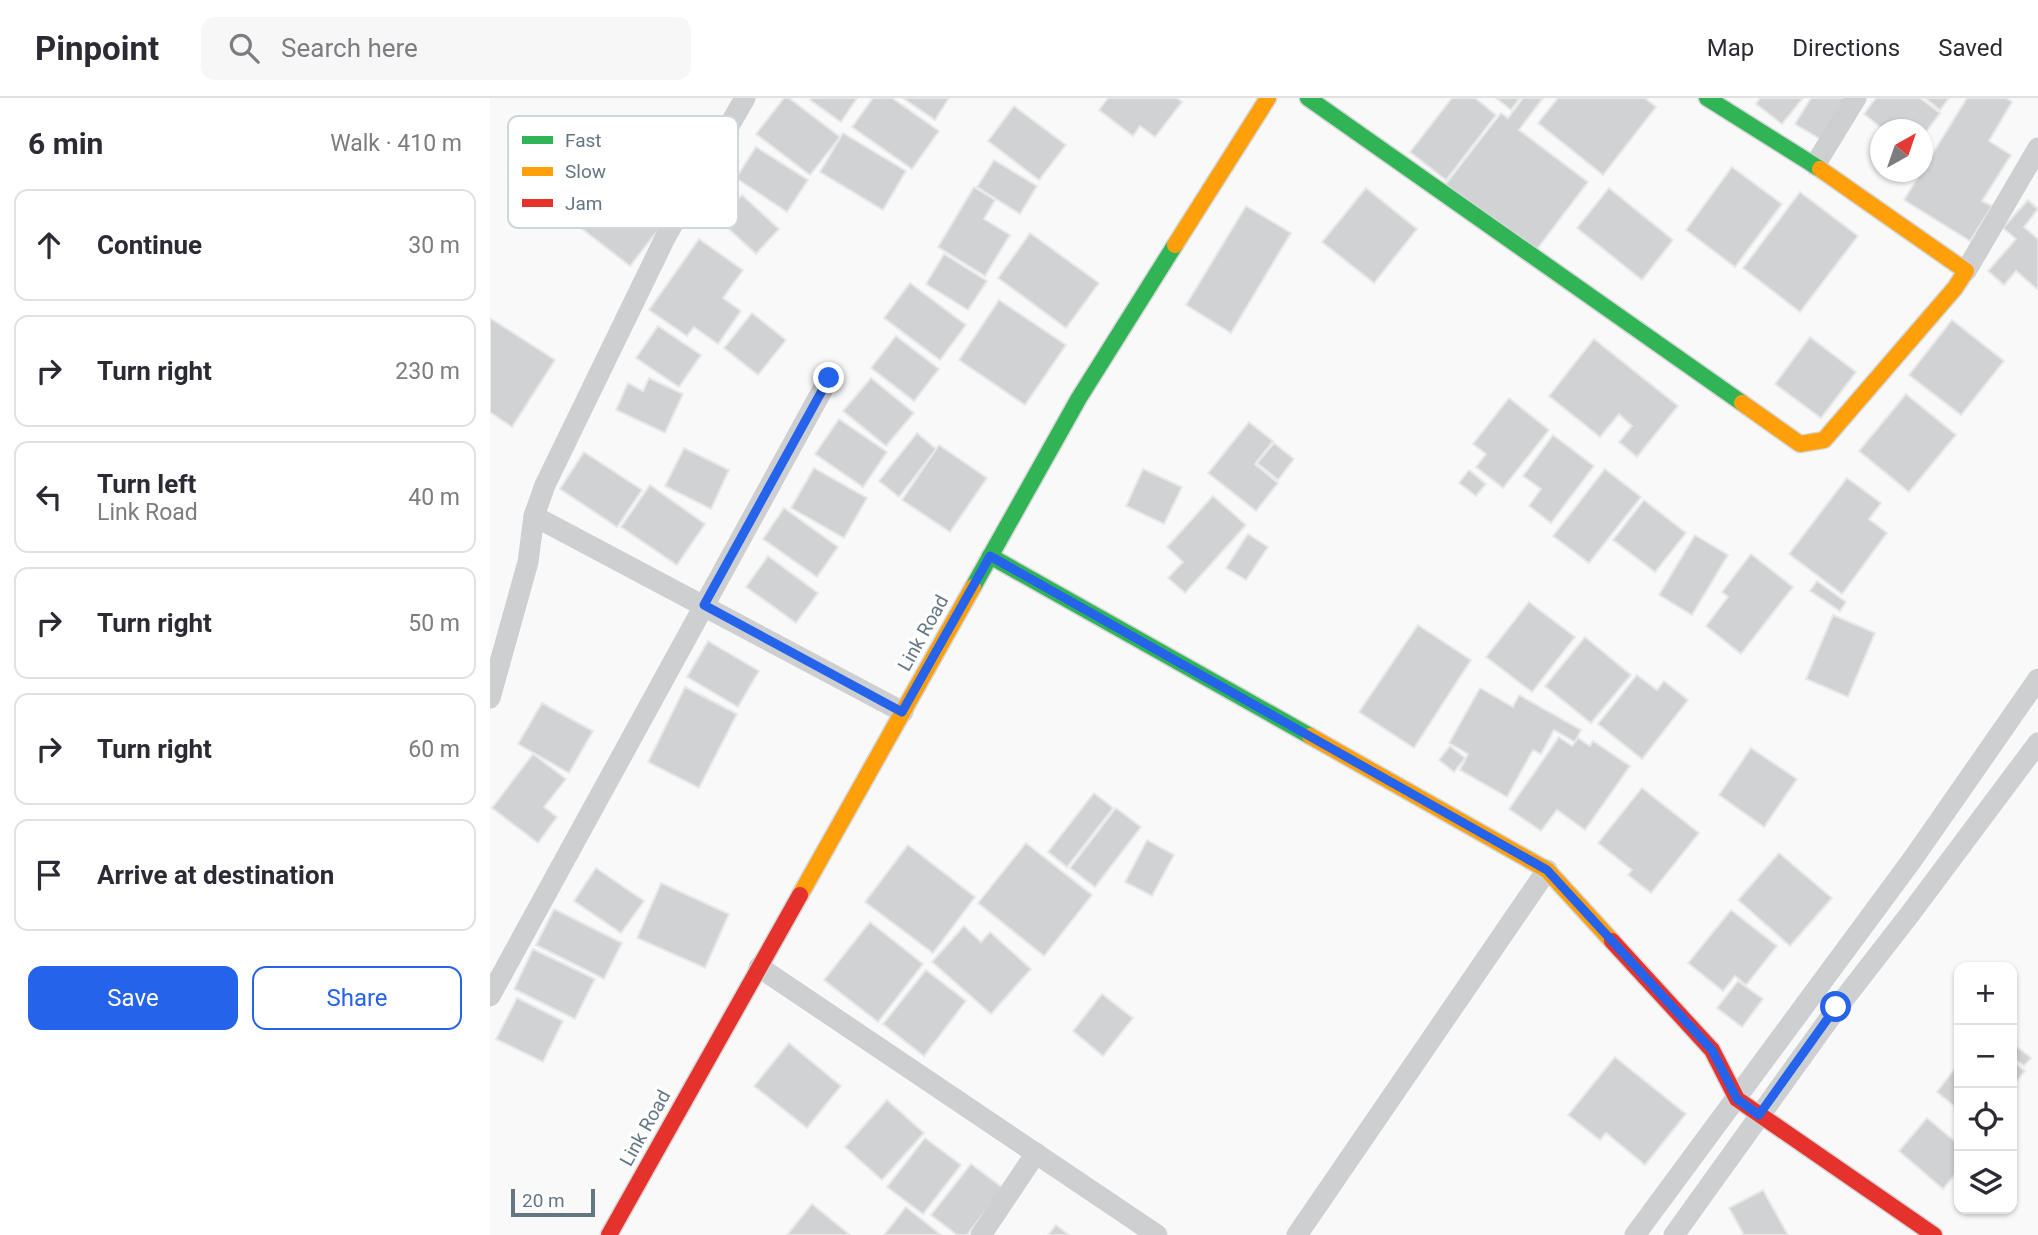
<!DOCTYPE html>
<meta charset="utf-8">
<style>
body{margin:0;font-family:Roboto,sans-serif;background:#f7f7f7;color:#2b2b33}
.controls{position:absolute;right:21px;bottom:21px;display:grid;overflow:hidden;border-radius:14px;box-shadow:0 2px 5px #0004}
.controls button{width:63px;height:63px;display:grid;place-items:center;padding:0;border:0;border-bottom:2px solid #e1e1e2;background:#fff;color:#2b2b33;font:35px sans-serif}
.compass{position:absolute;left:1380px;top:21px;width:63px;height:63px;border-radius:50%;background:#fff;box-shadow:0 2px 5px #0004;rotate:40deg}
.scale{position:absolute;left:21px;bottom:18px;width:84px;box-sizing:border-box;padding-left:7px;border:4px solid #657683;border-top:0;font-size:19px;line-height:24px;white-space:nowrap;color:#657683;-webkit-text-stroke:5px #fff;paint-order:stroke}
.stop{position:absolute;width:21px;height:21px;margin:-16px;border:5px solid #2563eb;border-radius:50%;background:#fff}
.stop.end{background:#2563eb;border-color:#fff;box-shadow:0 2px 7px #0008}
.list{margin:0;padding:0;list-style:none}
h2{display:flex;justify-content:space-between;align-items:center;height:91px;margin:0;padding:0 28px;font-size:30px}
h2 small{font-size:23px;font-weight:400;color:#7c7c81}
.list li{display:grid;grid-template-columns:46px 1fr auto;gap:21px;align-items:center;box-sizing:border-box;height:112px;margin:0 14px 14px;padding:0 14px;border:2px solid #e1e1e2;border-radius:14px}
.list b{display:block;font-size:26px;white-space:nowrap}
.list p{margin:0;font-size:23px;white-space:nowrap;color:#7c7c81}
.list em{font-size:23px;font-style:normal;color:#7c7c81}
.actions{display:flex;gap:14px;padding:21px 28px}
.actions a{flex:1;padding:16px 0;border:2px solid #2563eb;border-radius:14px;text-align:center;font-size:24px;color:#2563eb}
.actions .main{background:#2563eb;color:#fff}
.icon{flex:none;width:38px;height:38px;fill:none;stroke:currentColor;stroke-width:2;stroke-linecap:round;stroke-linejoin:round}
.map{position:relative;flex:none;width:1548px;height:1137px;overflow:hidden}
header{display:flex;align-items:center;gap:42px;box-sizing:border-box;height:98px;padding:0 35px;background:#fff;border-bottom:2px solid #e1e1e2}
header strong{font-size:33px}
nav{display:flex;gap:38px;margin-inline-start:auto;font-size:24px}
.search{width:490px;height:63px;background:#f7f7f7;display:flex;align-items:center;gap:18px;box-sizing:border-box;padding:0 24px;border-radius:14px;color:#7c7c81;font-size:26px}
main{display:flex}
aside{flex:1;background:#fff}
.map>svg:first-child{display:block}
.building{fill:#d0d2d3;stroke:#e8e8e8;stroke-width:2}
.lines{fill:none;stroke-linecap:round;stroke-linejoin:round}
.fast-casing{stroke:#d5d6d7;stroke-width:19}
.slow-casing{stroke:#d5d6d7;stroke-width:19}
.jam-casing{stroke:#d5d6d7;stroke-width:19}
.street{stroke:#cecfd0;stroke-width:21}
.fast{stroke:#30b455;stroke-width:16}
.slow{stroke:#ff9f0a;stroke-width:16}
.jam{stroke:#e5322d;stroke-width:16}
.route{stroke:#2563eb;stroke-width:9}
.labels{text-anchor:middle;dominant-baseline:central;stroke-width:7;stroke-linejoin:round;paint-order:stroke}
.street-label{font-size:19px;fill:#657683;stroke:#fff}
.key{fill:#fff;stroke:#d1d6da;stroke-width:2}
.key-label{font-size:19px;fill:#657683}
</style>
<header>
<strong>Pinpoint</strong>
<div class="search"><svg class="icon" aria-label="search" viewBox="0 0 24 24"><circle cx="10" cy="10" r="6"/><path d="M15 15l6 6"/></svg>Search here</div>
<nav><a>Map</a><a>Directions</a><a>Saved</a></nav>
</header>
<main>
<aside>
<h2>6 min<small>Walk · 410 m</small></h2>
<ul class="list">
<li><svg class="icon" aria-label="ahead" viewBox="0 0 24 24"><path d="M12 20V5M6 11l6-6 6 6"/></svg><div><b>Continue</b></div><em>30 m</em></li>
<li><svg class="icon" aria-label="right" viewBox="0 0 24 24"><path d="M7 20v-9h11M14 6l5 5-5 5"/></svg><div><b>Turn right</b></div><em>230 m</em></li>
<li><svg class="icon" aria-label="left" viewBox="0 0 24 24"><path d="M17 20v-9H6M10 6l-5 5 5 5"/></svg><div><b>Turn left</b><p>Link Road</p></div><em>40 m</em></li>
<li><svg class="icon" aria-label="right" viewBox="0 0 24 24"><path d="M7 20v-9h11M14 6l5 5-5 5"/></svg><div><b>Turn right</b></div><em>50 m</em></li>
<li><svg class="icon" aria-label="right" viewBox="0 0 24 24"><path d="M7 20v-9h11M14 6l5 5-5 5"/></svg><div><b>Turn right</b></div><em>60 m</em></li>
<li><svg class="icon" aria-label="arrive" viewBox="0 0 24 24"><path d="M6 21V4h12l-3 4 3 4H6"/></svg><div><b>Arrive at destination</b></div></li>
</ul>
<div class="actions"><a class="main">Save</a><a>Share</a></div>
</aside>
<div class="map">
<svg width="1548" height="1137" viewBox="0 0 1548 1137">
<rect width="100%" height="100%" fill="#f9f9f9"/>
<g class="building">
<polygon points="294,0 299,0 350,39 320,77 266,36"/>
<polygon points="322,0 367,0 351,24 320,2"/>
<polygon points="383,0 402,0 449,33 422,71 362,29"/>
<polygon points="413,0 459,0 445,22"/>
<polygon points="618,0 687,0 692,4 665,39 650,28 643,38 609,12"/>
<polygon points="962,0 985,0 1006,17 956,82 920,54"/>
<polygon points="1006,0 1030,0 1021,12"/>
<polygon points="1033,0 1053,0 1029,32 1098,84 1044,155 955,87 1011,15 1018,20"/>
<polygon points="1068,0 1155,0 1166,9 1113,77 1048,25"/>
<polygon points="1270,0 1313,0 1292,26 1266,6"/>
<polygon points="1321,0 1359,0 1333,43 1305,26"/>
<polygon points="1386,0 1430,0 1450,15 1433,38 1433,32 1394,32 1374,16"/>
<polygon points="1435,0 1459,0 1450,12"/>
<polygon points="1477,0 1516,0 1522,4 1499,43 1521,57 1492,103 1502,108 1480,143 1414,102"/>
<polygon points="524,8 576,47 549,82 498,43"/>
<polygon points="353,35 416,73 393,112 330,74"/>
<polygon points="266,49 318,82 297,114 246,80"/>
<polygon points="504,62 547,88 530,116 487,89"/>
<polygon points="1242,69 1292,106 1245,169 1196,132"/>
<polygon points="110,79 172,127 140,168 78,120"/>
<polygon points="484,89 505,102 494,121 520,137 495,178 448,149"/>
<polygon points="876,90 927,131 884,185 832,144"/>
<polygon points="1119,90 1183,142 1152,182 1087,130"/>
<polygon points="1310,94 1368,138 1310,214 1253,170"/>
<polygon points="252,97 289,131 266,156 229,122"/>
<polygon points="1538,102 1548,111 1534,129 1548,141 1548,192 1526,173 1514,187 1498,173 1526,141 1513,130"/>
<polygon points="756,108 801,135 741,235 696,207"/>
<polygon points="540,135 609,185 576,230 508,180"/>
<polygon points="209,141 253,172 233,200 251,213 228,246 204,229 197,238 159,212"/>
<polygon points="454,156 497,183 478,212 436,186"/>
<polygon points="420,185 476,227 450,262 394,220"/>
<polygon points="509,202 576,247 535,307 469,262"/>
<polygon points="262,215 296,242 268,277 234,250"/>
<polygon points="0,220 65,262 22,329 0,314"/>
<polygon points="1462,222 1514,263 1471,317 1419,277"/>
<polygon points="168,228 211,257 189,289 146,260"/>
<polygon points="406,238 449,271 424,303 381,270"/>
<polygon points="1320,239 1366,274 1331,320 1285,286"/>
<polygon points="1104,241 1188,308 1147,359 1129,344 1142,328 1129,316 1110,339 1059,298"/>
<polygon points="159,280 193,296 175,335 126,312 138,285 153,293"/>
<polygon points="381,280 424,315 396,348 353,313"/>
<polygon points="1416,296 1466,337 1419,394 1369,353"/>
<polygon points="1019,300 1059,332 1013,390 986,369 996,356 983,346"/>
<polygon points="349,321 397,354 373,389 325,356"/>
<polygon points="759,324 783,343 765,366 788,385 766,413 718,375"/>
<polygon points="427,335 446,351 409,399 389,383"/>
<polygon points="1063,337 1104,368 1061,425 1039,408 1051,391 1033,378"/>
<polygon points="784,345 804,361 788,382 767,365"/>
<polygon points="449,347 497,380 460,434 412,402"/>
<polygon points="194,350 239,372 221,411 175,388"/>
<polygon points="94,354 152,392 127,429 70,391"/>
<polygon points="324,370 377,400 354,440 301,410"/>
<polygon points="653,371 692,389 674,426 636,408"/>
<polygon points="1115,371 1151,399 1099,465 1063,438"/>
<polygon points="979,372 996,386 986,398 969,385"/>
<polygon points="1357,380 1391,405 1379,421 1397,435 1352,496 1299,456"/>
<polygon points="160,387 215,426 187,467 131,429"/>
<polygon points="723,398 756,427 695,495 678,480 693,464 677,449"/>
<polygon points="1154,402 1196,435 1165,474 1123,442"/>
<polygon points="294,410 348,449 327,479 273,441"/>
<polygon points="758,436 778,449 756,482 736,470"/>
<polygon points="1205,437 1238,457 1202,517 1169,497"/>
<polygon points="1261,456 1303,489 1251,556 1216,528 1238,499 1232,494"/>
<polygon points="278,458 328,495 306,525 256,489"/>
<polygon points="1327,483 1356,504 1350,513 1320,493"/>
<polygon points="1039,504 1085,539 1042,594 996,559"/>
<polygon points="1343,517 1385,535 1358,599 1316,581"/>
<polygon points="928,527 981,562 924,650 869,614"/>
<polygon points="1095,539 1141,577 1101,625 1055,588"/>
<polygon points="218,543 269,573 248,609 197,579"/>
<polygon points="1147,577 1167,592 1174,583 1198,602 1152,661 1108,626"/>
<polygon points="195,589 247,616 209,690 158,664"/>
<polygon points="990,590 1023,609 1029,597 1091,632 1085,644 1064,632 1051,656 1043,652 1017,699 970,672 978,656 959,645"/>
<polygon points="52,605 103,633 79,675 28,646"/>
<polygon points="1069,639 1082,648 1088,640 1100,648 1103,643 1140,668 1095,732 1067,712 1051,733 1019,711"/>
<polygon points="960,648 975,660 964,674 949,662"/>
<polygon points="1261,650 1307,681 1274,729 1229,697"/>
<polygon points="43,656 76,681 54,709 67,719 48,745 2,710"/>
<polygon points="1152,690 1209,735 1161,795 1138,777 1142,772 1108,745"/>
<polygon points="604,695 623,710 577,769 558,754"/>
<polygon points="626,710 651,729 605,789 580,770"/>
<polygon points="657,742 684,757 662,798 635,784"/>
<polygon points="536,745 602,797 554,858 488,805"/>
<polygon points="418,747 485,799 443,855 375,804"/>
<polygon points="1289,755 1342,800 1300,848 1248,802"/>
<polygon points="106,770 154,803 131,835 84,803"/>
<polygon points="171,785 239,816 215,870 147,840"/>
<polygon points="64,811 132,845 114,881 46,847"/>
<polygon points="1241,812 1287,848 1256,887 1245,878 1233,893 1198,865"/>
<polygon points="380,824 433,866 388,924 334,882"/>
<polygon points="474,828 491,844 500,834 541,871 501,916 442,864"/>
<polygon points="43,851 105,881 85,921 24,891"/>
<polygon points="436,872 476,903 434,958 393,926"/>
<polygon points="1248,883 1273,901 1252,929 1227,910"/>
<polygon points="612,896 643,920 613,958 583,933"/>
<polygon points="27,900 73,923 53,964 6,941"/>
<polygon points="299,945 351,988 317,1030 264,988"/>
<polygon points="1522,945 1541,960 1534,968 1522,959"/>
<polygon points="1125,959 1196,1016 1155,1067 1116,1035 1110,1042 1078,1017"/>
<polygon points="1522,962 1535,973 1522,989"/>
<polygon points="1469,965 1469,1012 1447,994"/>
<polygon points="397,1002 434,1035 392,1082 355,1049"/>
<polygon points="1437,1020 1469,1047 1469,1072 1453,1091 1409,1053"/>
<polygon points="435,1040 471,1067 433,1116 397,1089"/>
<polygon points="481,1066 513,1090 477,1137 467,1137 441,1117"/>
<polygon points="1273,1092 1298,1137 1254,1137 1239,1110"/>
<polygon points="322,1106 360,1137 297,1137"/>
<polygon points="416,1109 451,1137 394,1137"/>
<polygon points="566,1127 579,1137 558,1137"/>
</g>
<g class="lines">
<g class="fast-casing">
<g id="fast">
<polyline points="818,0 1252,305"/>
<polyline points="1217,0 1330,71"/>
<polyline points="500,458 820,638"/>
<polyline points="483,489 589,300 685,147"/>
</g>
</g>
<g class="slow-casing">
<g id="slow">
<polyline points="685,147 778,0"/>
<polyline points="1252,305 1310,346 1334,342 1465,190 1476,173 1330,71"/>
<polyline points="820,638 1057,772 1122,843"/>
<polyline points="310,797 483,489"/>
</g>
</g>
<g class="jam-casing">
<g id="jam">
<polyline points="1122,843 1222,952 1247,1001 1444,1137"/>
<polyline points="119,1137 310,797"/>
</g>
</g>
<g class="street">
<polyline points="1325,67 1366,0"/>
<polyline points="1476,173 1548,50"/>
<polyline points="44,418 413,614"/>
<polyline points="0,600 38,464 44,418 55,387 176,138 255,0"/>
<polyline points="269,869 667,1137"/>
<polyline points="0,898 339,280"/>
<polyline points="491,1137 546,1055"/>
<polyline points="807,1137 1057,772"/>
<polyline points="1145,1137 1422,762 1548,581"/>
<polyline points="1184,1137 1347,910 1420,816 1548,645"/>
</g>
<use href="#fast" class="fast"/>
<use href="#slow" class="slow"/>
<use href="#jam" class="jam"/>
</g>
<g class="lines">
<polyline class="route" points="339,280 214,507 412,614 500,458 1057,772 1222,952 1247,1001 1269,1017 1346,909"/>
</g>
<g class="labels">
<g class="street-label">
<text transform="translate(433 535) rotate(-61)">Link Road</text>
<text transform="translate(155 1030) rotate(-61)">Link Road</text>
</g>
</g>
<rect x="18" y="18" width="230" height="112" rx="10" class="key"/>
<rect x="32" y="38" width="31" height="8" fill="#30b455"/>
<rect x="32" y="69" width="31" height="9" fill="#ff9f0a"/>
<rect x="32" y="101" width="31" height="8" fill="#e5322d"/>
<g class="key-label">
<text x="75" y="49">Fast</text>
<text x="75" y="80">Slow</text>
<text x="75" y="112">Jam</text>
</g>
</svg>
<div class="controls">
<button>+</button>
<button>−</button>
<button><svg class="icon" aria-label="locate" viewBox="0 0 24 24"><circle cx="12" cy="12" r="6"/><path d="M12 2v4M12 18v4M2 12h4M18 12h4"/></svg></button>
<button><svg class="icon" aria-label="layers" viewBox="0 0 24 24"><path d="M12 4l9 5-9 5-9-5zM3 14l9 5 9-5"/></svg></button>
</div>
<svg class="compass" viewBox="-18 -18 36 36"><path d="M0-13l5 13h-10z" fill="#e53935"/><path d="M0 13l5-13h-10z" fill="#7c7c81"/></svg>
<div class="scale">20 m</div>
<div class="stop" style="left:1346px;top:909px"></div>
<div class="stop end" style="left:339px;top:280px"></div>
</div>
</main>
